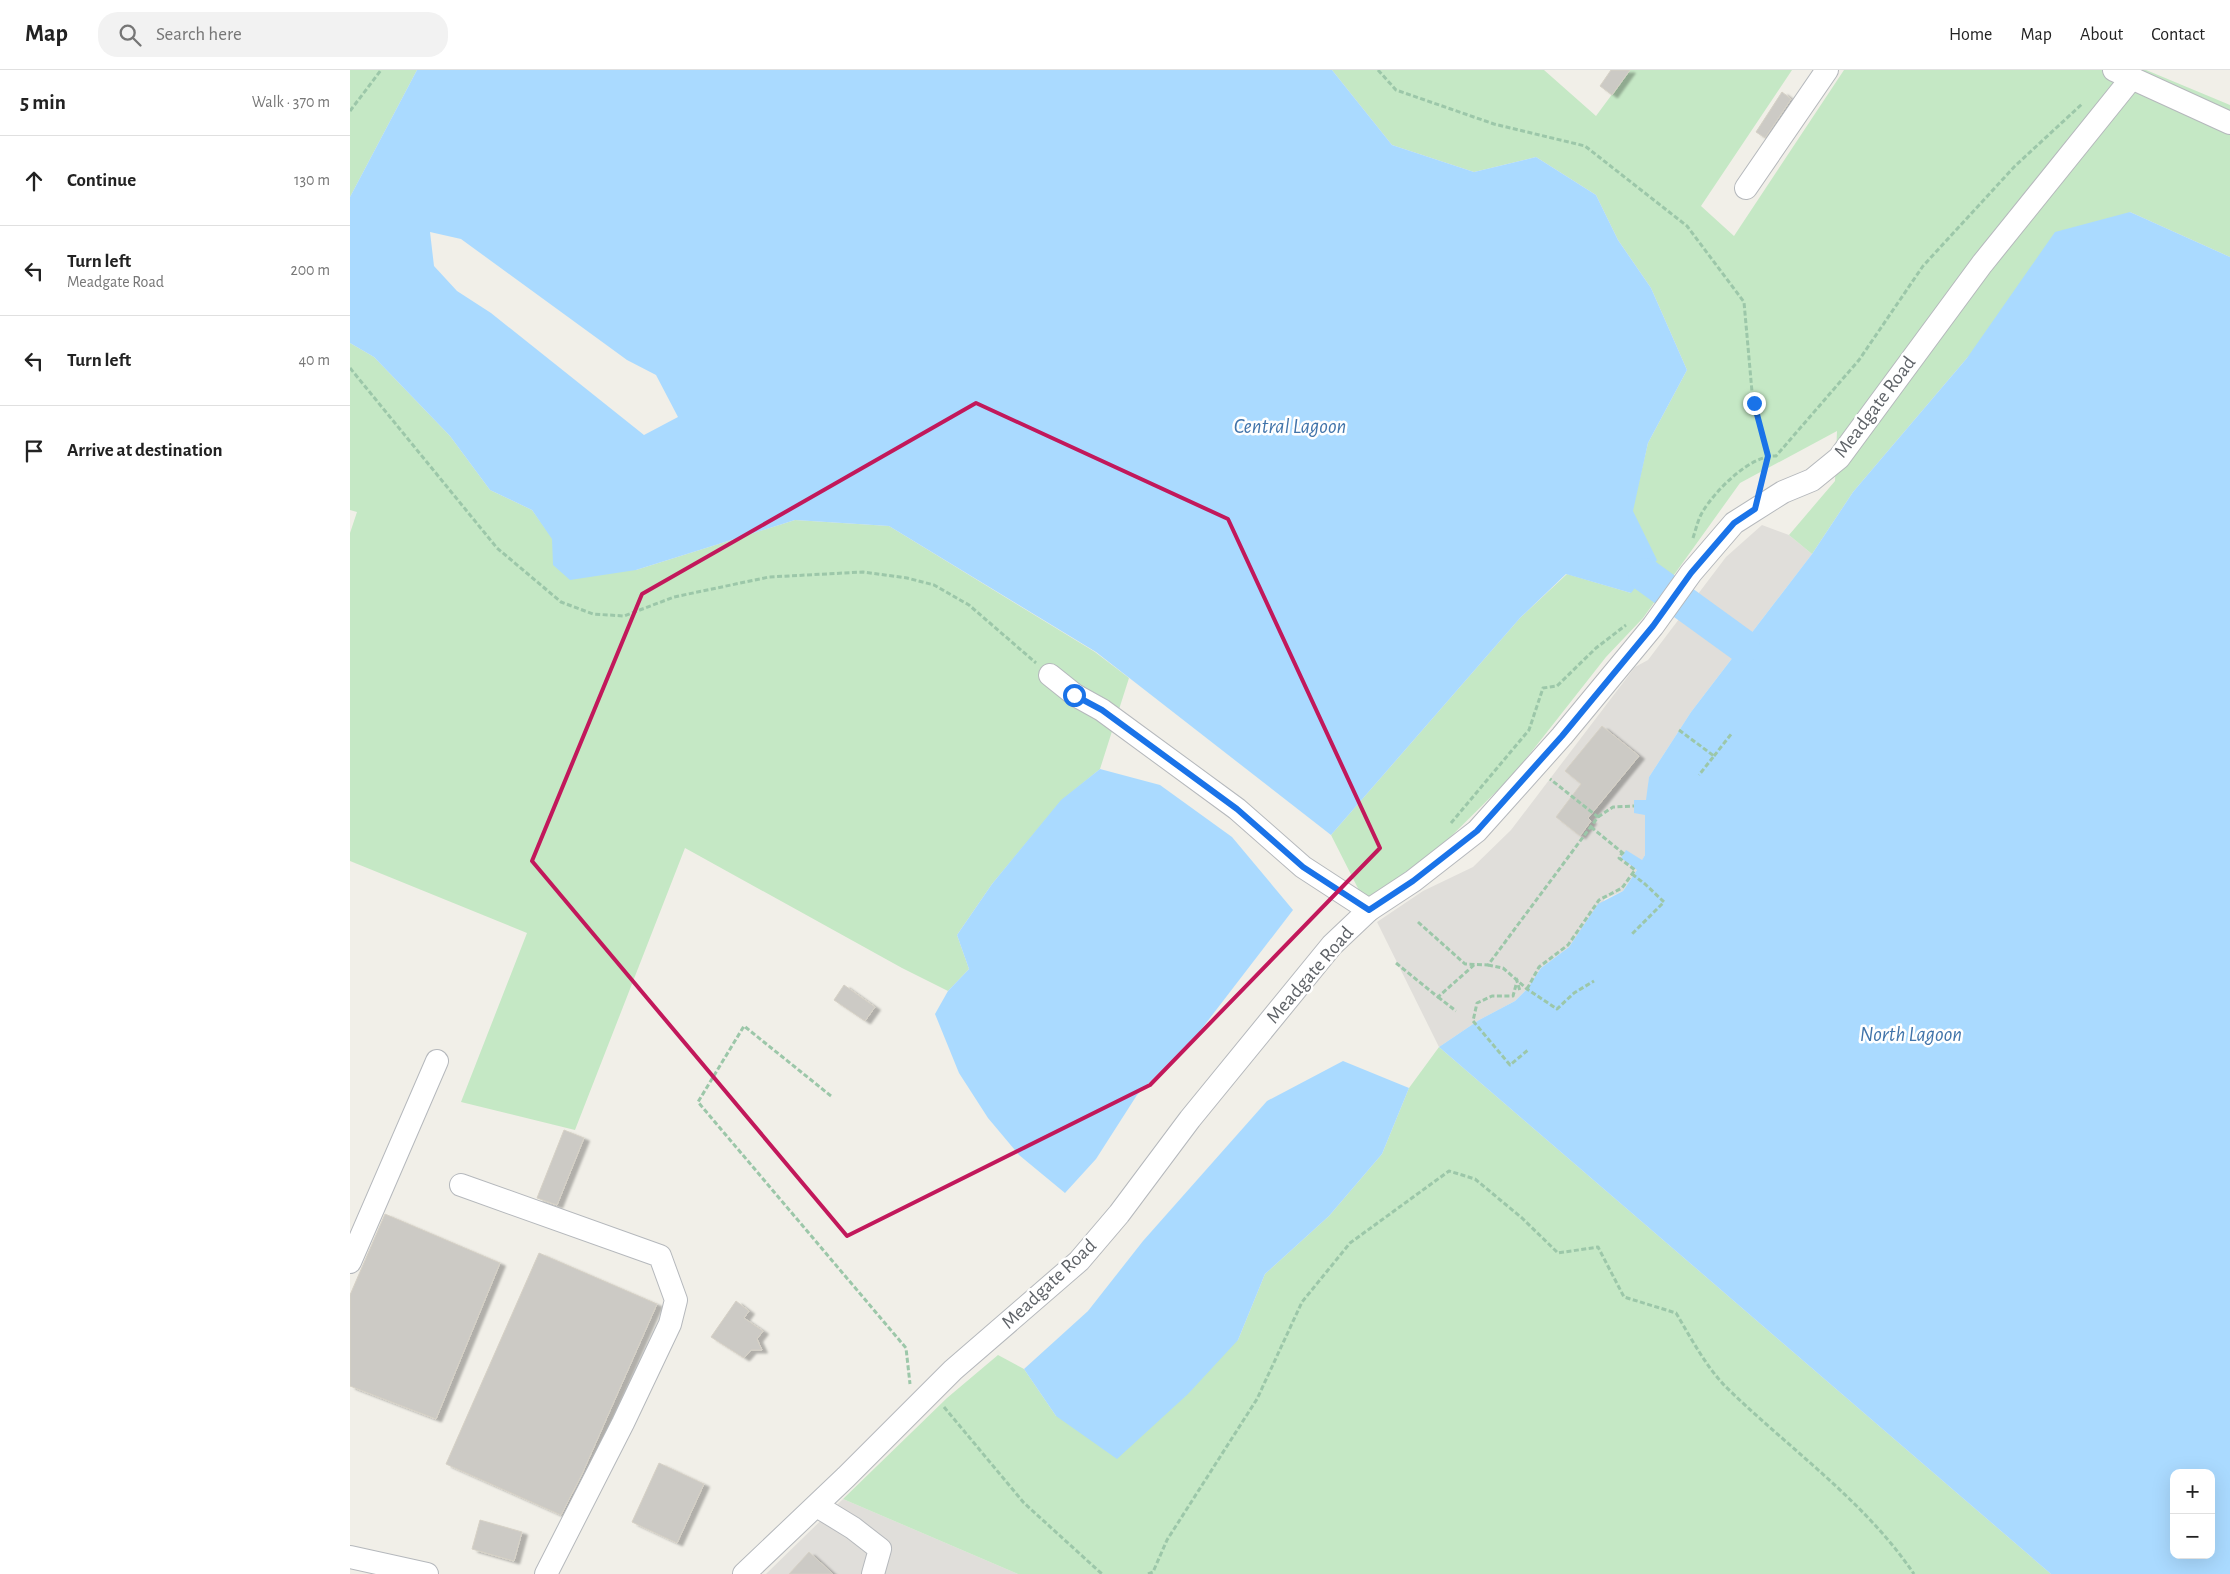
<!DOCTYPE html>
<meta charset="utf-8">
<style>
body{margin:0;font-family:"Alegreya Sans",sans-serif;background:#f2f2f2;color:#222}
.controls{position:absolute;right:15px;bottom:15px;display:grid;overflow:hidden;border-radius:10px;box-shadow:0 5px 20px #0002}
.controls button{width:45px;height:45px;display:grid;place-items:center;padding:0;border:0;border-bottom:1px solid #e0e0e0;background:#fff;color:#222;font:25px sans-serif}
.stop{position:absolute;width:15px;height:15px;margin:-11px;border:4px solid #1a73e8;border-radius:50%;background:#fff}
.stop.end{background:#1a73e8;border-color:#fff;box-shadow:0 1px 5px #0008}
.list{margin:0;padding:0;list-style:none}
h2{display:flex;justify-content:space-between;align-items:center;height:65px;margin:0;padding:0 20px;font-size:21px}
h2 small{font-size:16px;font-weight:400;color:#767676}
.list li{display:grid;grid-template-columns:32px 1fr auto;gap:15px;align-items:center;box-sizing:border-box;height:90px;padding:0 20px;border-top:1px solid #e0e0e0}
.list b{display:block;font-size:19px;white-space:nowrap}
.list p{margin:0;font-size:16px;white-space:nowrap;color:#767676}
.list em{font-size:16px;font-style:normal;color:#767676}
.icon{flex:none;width:28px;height:28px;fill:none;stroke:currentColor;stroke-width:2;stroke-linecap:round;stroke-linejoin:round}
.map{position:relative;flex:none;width:1880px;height:1504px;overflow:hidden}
header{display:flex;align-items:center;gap:30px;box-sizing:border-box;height:70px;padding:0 25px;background:#fff;border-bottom:1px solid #e0e0e0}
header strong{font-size:24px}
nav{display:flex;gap:28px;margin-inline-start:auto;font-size:18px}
.search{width:350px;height:45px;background:#f2f2f2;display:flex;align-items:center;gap:12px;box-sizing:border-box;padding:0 18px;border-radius:20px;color:#767676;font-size:19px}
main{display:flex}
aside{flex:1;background:#fff}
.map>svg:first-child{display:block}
.industrial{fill:#e0deda}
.green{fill:#c5e8c5}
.water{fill:#aadaff;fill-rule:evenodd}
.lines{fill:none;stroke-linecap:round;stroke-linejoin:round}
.river{stroke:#aadaff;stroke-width:34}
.building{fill:#cccac5;stroke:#d6d1c6;filter:url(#shadow)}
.minor-casing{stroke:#b5b8bc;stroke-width:24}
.path{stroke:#9cc7a9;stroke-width:3;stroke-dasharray:5 2.5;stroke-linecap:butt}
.minor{stroke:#fff;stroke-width:22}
.route{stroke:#1a73e8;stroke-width:6}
.marked{fill:none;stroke:#c2185b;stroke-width:4;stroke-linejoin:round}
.labels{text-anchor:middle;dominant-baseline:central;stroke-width:5;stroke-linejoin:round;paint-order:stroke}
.street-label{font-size:20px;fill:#5f6368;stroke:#fff}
.water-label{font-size:21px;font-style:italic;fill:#4174aa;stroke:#fff}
</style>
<header>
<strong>Map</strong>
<div class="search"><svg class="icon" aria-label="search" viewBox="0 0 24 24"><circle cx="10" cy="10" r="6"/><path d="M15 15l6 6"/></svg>Search here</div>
<nav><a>Home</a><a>Map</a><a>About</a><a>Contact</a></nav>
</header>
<main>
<aside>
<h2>5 min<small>Walk · 370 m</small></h2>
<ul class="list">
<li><svg class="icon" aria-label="ahead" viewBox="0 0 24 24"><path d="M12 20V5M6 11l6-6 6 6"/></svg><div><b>Continue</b></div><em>130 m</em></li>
<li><svg class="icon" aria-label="left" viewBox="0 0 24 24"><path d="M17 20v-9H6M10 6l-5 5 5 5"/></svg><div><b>Turn left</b><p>Meadgate Road</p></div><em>200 m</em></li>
<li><svg class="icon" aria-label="left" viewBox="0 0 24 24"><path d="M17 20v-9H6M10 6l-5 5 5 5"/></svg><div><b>Turn left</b></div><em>40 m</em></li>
<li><svg class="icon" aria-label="arrive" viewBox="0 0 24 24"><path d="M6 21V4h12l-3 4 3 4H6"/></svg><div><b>Arrive at destination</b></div></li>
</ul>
</aside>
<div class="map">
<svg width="1880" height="1504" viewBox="0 0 1880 1504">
<defs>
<filter id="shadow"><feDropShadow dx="5.5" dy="3" stdDeviation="1" flood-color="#0004"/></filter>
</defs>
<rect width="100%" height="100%" fill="#f1efe8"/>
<g class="industrial">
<polygon points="1412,455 1439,465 1462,484 1341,642 1299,707 1295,785 1287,800 1273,821 1255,829 1219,877 1191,898 1177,919 1165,931 1129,950 1089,977 1027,852 1073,821 1123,797 1161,760 1285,597 1298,590 1376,487"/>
<polygon points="493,1429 668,1504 416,1504"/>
</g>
<g class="green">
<polygon points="0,0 67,0 0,127"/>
<polygon points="982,0 1194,0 1246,46 1280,0 1442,0 1351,136 1384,166 1494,0 1796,0 1880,35 1880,187 1780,142 1617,288 1503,422 1462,484 1439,465 1485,411 1487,361 1390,413 1293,548 1256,587 1164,704 1068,799 1019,840 981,765 1170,548 1217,504 1281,523 1282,441 1298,373 1337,300 1301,218 1268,170 1246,125 1186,87 1124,102 1042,75"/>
<polygon points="0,273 24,287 100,366 140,420 182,440 203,469 203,495 286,500 445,450 539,456 745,582 779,608 750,699 711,731 642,814 607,865 619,899 598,921 552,898 335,778 225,1060 111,1032 177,863 0,791 0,463 7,442 0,440"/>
<polygon points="1089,977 1701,1504 668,1504 493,1429 597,1328 648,1285 674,1299 706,1346 888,1270 915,1204 979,1146 1032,1084 1059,1018"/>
</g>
<g class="water">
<path d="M 67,0 L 982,0 L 1042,75 L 1124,102 L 1186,87 L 1246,125 L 1268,170 L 1301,218 L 1337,300 L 1298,373 L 1283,441 L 1307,490 L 1281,523 L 1216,504 L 1170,548 L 981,765 L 746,582 L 539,456 L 445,450 L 286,500 L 220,510 L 203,495 L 202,469 L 182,440 L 140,420 L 100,366 L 24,287 L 0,273 L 0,127 ZM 80,162 L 111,169 L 277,290 L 306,305 L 328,347 L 294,365 L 141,243 L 107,221 L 84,196 Z"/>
<path d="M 1780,142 L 1880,187 L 1880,1504 L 1701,1504 L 1089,977 L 1129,950 L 1165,931 L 1177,919 L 1191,898 L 1219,877 L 1248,834 L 1273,821 L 1287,800 L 1271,788 L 1276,780 L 1292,790 L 1295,785 L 1295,745 L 1284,743 L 1284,730 L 1296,730 L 1299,707 L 1341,642 L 1462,484 L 1503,422 L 1617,288 L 1705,162 ZM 1824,1403 L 1861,1403 L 1861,1485 L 1824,1485 Z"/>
<polygon points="750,699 810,715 882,767 943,840 850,961 787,1025 746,1089 715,1123 669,1085 638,1048 609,1003 585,944 598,921 619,899 607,865 642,814 711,730"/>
<polygon points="993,991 1059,1018 1032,1084 979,1146 915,1204 888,1270 838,1324 767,1389 706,1346 674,1299 738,1241 793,1171 917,1031"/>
</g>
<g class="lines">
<polyline class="river" points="1295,505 1393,576"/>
</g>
<g class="building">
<polygon points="1261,0 1280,0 1262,25 1250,16"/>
<polygon points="1432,22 1441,29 1415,68 1406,62"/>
<polygon points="1252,656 1289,686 1238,748 1241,751 1230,766 1206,747 1231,714 1215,701"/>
<polygon points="494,915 525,937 515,951 484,930"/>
<polygon points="214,1060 234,1068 207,1135 187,1128"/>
<polygon points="35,1144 150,1193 86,1349 0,1316 0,1225"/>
<polygon points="189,1183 307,1234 232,1404 211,1445 96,1394"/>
<polygon points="386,1231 399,1241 394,1248 413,1261 407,1269 412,1280 401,1280 394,1288 361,1267"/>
<polygon points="309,1393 354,1414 327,1473 282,1452"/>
<polygon points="130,1450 172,1462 164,1491 122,1479"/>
<polygon points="459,1482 483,1504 439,1504"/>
</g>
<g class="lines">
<g class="minor-casing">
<g id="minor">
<polyline points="1764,0 1880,53"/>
<polyline points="1396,118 1477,0"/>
<polyline points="700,605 725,625 752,640 887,739 953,797 1019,840"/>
<polyline points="111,1115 310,1186 326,1230 320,1254 273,1353 196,1504"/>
<polyline points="0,1192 87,991"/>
<polyline points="467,1436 503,1458 530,1479 523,1504"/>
<polyline points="0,1487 77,1504"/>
<polyline points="394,1504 496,1407 603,1300 729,1191 769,1144 840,1049 982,875 1019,840 1063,811 1127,761 1212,666 1303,556 1341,503 1384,453 1433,422 1462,410 1489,388 1632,194 1781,9"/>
</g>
</g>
<g class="path">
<polyline points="1028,0 1046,20 1144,54 1235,76 1337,156 1394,232 1403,333 1418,386 1412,412"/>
<polyline points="0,41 31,0"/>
<polyline points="0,298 147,478 211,532 243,544 274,546 324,527 419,507 513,502 557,508 584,515 619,535 686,593"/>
<path d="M 1343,468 C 1346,459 1348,449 1353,441 C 1366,420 1400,385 1426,386 L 1509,290 L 1573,196 L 1665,96 L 1732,34"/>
<polyline points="1329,660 1364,686 1349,705"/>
<polyline points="1364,686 1382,663"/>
<polyline points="1248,747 1263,737 1284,736"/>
<polyline points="1101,753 1179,660 1193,618 1207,616 1246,578 1276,555"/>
<polyline points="1241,757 1274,784"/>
<polyline points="1282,804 1295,814 1314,832 1282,864"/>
<polyline points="1068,852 1115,894 1138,895 1248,747 1200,709"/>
<polyline points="1046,893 1088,927 1124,895"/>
<polyline points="1138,895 1153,898 1177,919 1207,939 1224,923 1244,911"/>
<polyline points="1166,908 1170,921"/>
<polyline points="1166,915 1163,926 1142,926 1127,933 1123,951 1160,995 1178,980"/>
<polyline points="1177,919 1189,897 1218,875 1249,830 1272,818 1285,800 1269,788 1272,783"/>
<polyline points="1088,927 1106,941"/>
<polyline points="481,1026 394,956 348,1032 556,1278 560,1314"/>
<polyline points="594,1337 674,1433 752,1504"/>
<path d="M 798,1504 L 803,1502 L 817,1470 L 907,1329 L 952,1232 L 1000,1173 L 1099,1101 L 1125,1109 L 1172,1148 L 1208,1183 L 1248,1177 L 1274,1227 L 1326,1243 C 1341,1268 1355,1295 1375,1316 C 1438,1378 1514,1430 1564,1504"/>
</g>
<use href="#minor" class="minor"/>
</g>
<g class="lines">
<polyline class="route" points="724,625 752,640 887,739 953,797 1019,840 1063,811 1127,761 1212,666 1303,556 1341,503 1384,453 1405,439 1418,386 1404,333"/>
</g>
<path class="marked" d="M 626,333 L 878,449 L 1030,778 L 800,1015 L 497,1166 L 182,791 L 292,524 Z"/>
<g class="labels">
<g class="street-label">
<text transform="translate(1525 337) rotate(-53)">Meadgate Road</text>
<text transform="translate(960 905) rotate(-49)">Meadgate Road</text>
<text transform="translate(699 1214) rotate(-43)">Meadgate Road</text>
</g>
<g class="water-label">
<text x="940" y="356">Central Lagoon</text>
<text x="1561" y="964">North Lagoon</text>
</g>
</g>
</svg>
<div class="controls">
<button>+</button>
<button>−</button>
</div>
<div class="stop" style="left:724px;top:625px"></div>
<div class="stop end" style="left:1404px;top:333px"></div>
</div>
</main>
